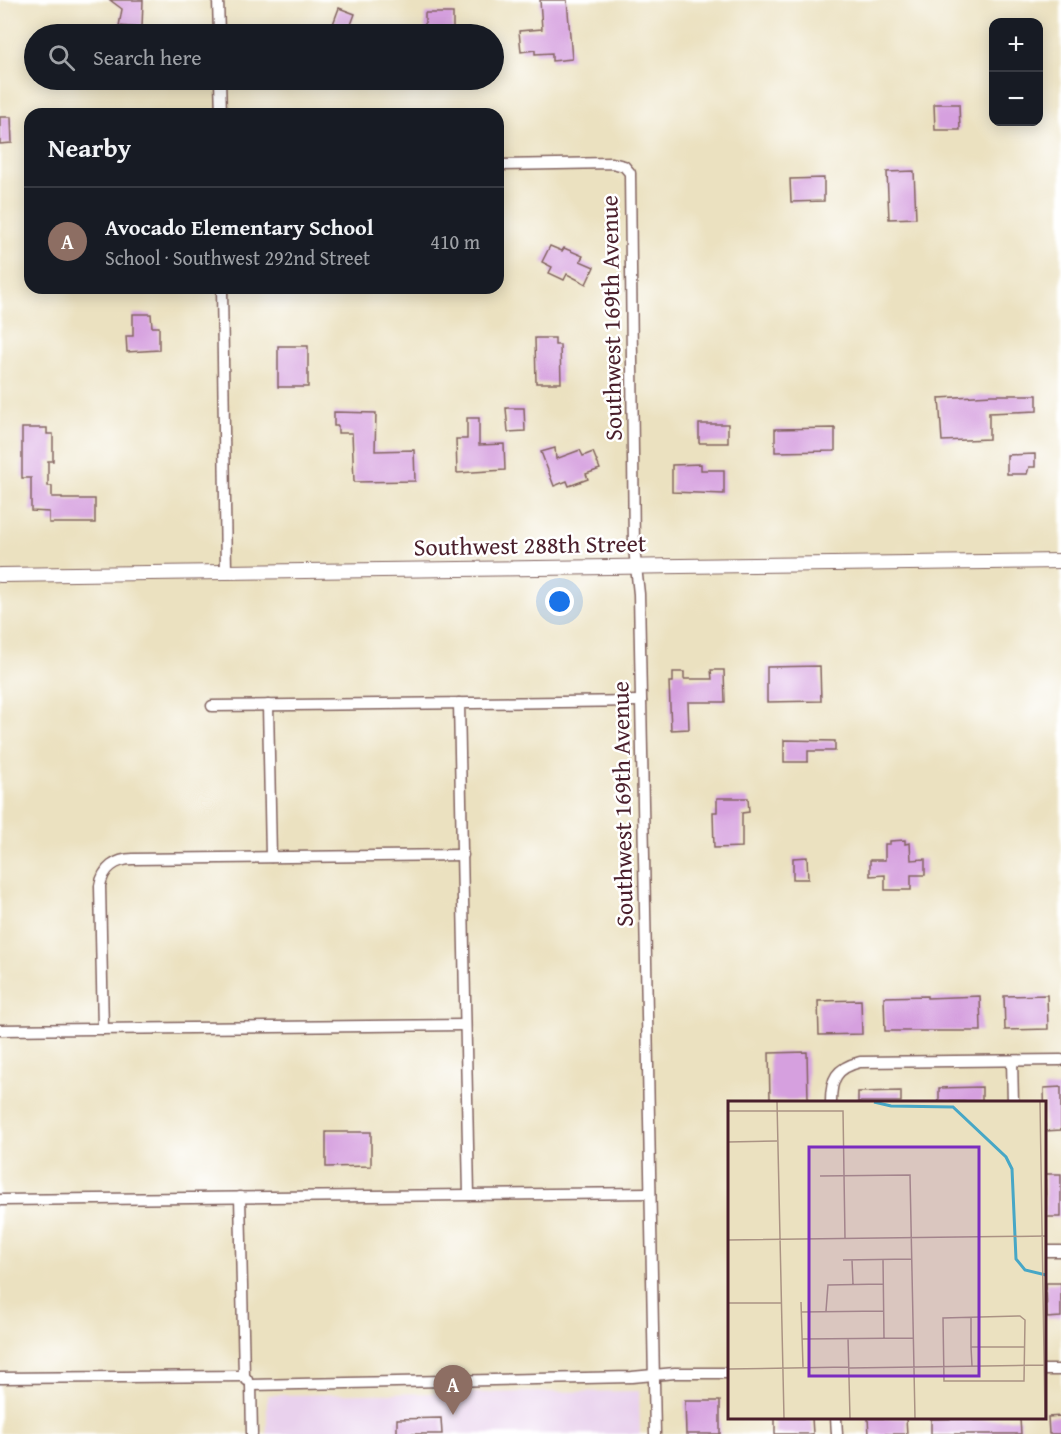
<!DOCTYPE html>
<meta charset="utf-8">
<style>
body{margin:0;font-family:"Gentium Book Plus",serif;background:#20242c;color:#f1f3f6}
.controls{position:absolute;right:18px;top:18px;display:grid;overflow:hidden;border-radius:12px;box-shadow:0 3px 15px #0003}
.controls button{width:54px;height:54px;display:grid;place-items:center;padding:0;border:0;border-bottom:2px solid #363941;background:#171b24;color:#f1f3f6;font:30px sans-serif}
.you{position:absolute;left:560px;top:602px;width:21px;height:21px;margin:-15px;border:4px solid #fff;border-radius:50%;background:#1a73e8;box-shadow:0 0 0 9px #1a73e833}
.badge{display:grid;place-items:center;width:39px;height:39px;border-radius:50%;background:#ea580c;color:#fff;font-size:20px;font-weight:700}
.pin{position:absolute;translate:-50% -50px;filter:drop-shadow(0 2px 3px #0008)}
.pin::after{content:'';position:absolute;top:32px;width:21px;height:18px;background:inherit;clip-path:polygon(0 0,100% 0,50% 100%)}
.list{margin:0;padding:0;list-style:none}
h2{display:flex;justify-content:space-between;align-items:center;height:78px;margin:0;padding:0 24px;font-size:26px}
h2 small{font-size:20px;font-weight:400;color:#9ea1a6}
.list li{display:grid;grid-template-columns:39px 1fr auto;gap:18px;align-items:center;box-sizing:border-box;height:108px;padding:0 24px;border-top:2px solid #363941}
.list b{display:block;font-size:22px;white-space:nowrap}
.list p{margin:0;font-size:20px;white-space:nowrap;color:#9ea1a6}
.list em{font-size:20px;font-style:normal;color:#9ea1a6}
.icon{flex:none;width:33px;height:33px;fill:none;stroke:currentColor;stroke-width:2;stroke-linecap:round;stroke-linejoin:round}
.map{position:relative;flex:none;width:1061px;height:1434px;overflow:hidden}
.search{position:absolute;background:#171b24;box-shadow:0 3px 15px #0003;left:24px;top:24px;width:480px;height:66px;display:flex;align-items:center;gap:15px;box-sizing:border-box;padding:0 21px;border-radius:33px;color:#9ea1a6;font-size:22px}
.panel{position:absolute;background:#171b24;box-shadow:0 3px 15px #0003;left:24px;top:108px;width:480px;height:186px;border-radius:18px}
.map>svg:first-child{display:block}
.built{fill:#e9d1ed}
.building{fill:#d6a0df}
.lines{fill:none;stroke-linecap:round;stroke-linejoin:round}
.minor-casing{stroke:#82635f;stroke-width:13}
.tertiary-casing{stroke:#82635f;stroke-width:16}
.minor{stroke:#fff;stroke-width:10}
.tertiary{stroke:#fff;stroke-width:14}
.labels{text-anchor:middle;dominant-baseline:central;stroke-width:5;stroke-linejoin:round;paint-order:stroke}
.street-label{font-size:24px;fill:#4a1f2b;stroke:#fff}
.inset-river{fill:none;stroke:#47a7c6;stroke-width:3}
.inset-road{fill:none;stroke:#ab9384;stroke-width:1.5}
.view{fill:#7b2cbf;fill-opacity:0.15;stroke:#7b2cbf;stroke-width:3}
.inset-edge{fill:none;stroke:#4a1f2b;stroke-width:3}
</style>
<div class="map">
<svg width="1061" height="1434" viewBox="0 0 1061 1434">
<rect width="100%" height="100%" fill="#fff"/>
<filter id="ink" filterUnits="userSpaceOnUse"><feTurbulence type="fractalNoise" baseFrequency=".0167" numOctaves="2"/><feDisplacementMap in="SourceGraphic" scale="12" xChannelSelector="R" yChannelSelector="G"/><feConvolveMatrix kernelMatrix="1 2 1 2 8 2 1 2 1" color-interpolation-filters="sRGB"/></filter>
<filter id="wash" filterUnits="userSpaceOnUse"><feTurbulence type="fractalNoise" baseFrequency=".008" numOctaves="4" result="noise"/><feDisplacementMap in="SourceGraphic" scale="24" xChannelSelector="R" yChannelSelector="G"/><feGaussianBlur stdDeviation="1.35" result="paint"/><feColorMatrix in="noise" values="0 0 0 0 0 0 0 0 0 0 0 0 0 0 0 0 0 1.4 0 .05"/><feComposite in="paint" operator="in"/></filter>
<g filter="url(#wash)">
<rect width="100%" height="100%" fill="#ebe1c0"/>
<polygon class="built" points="639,1391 640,1434 267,1434 267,1395"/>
<g id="blocks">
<g class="building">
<polygon points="110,0 143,0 142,28 119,26 122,9"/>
<polygon points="540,0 567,0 572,59 552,61 552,53 535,54 535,50 521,52 519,31 542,29"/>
<polygon points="339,8 355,14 349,30 333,24"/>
<polygon points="425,13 453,13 453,32 425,33"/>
<polygon points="934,104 959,104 960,130 935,130"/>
<polygon points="0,117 11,117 12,143 0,144"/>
<polygon points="914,171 916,218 889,219 887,172"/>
<polygon points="824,178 824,201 791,202 790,179"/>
<polygon points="550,246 562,251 564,248 583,256 580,261 594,267 586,284 567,274 564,280 549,273 552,267 542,262"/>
<polygon points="133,314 151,314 152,327 159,327 159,350 127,352 126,336 133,336"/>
<polygon points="535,338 555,338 555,345 560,345 561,383 536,383"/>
<rect x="278" y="346" width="30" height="41"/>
<polygon points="992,395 1037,395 1037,411 989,413 989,439 942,441 939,398"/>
<polygon points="506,408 524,408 525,431 508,432"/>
<polygon points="334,412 376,413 375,451 414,450 415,481 354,482 352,433 338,433 338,426 334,426"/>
<polygon points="467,418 479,418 479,445 504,444 505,470 457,473 456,439 467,439"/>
<rect x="699" y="424" width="29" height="19"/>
<polygon points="22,428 47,428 47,434 53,434 53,461 48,461 48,486 52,486 52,497 62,497 62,499 95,499 95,523 49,523 49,512 31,511 31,478 22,478"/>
<polygon points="835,428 835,451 775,452 775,429"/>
<polygon points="555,448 556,459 580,450 583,456 593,452 600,469 586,474 588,479 569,486 567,481 554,486 541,452"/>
<polygon points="1035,454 1035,467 1029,467 1027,474 1007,474 1007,455"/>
<polygon points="701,464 701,470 724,470 724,494 672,492 672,465"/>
<polygon points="820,666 821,701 767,702 767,667"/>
<polygon points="711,670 724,670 725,702 688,702 689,729 671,730 669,682 673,682 673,672 684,672 684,679 712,679"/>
<polygon points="784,740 835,741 835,751 808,751 808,762 784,762"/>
<polygon points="717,798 748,798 749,812 742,813 742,847 714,848 713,812 717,812"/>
<polygon points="905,840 905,844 910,843 911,860 925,859 925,875 911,875 911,890 885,890 885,875 870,876 870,860 885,860 885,844 890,844 890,841"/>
<polygon points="807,857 808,879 793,879 793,858"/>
<polygon points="1047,995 1048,1029 1005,1030 1004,996"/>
<polygon points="927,996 927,998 980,996 981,1031 885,1031 884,997"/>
<polygon points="861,1000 862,1034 819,1035 818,1001"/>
<polygon points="807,1052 808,1100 770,1100 769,1053"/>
<polygon points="982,1087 982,1102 939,1102 939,1088"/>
<polygon points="1061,1087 1061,1130 1045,1131 1044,1088"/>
<polygon points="901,1091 901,1102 858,1102 858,1092"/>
<polygon points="326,1132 371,1132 371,1166 326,1167"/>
<polygon points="1045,1174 1061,1174 1061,1217 1046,1217"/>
<polygon points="1046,1283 1061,1283 1061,1317 1047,1318"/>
<polygon points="685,1401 720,1401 720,1434 686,1434"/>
<polygon points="1061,1416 1061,1434 1049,1434 1048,1417"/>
<polygon points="441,1418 442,1434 397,1434 397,1419"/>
<polygon points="775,1418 812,1418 813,1434 775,1434"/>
<polygon points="868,1418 906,1418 907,1434 869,1434"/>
<polygon points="974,1418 974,1420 1020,1419 1021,1434 931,1434 931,1419"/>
</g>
</g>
</g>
<g filter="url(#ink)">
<use href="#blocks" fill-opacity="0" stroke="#82635f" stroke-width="1.5"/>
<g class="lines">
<g class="minor-casing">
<g id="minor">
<polyline points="218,0 219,34"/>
<polyline points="220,80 221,114"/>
<polyline points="498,165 612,163 624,166 630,173 634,548 639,594 655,1434"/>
<polyline points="222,288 226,572"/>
<polyline points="459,703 469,1195"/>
<polyline points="268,705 271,857"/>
<polyline points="212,706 641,701"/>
<path d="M 103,1029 L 100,886 C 103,868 116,859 133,859 L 463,855"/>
<polyline points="0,1030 465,1025"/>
<polyline points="1012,1061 1013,1102"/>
<path d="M 831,1102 C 831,1079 836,1068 860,1062 L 1061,1060"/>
<polyline points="240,1197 244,1376 247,1380"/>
<polyline points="0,1200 650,1193"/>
<polyline points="1044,1251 1061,1251"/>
<polyline points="1044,1370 1061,1370"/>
<polyline points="0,1378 244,1376"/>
<polyline points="251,1385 632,1377 675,1373 730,1373"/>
<polyline points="251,1385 252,1434"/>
<polyline points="836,1418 837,1434"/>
</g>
</g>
<g class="tertiary-casing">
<polyline id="tertiary" points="0,575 1061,561"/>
</g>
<use href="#minor" class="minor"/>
<use href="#tertiary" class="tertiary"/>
</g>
</g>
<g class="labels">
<g class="street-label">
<text transform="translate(611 318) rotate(-91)">Southwest 169th Avenue</text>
<text transform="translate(530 545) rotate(-1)">Southwest 288th Street</text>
<text transform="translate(622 804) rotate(-91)">Southwest 169th Avenue</text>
</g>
</g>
<g transform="translate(728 1101)">
<rect width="318" height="318" fill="#ebe1c0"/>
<path class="inset-river" d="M 146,1 L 163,5 L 225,6 L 278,56 L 284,68 L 288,158 L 297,169 L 318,174"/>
<path class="inset-road" d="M 49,1 L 56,317M 312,1 L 317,317M 0,10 L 115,10 L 117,137M 0,41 L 49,40M 92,75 L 182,74 L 187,317M 0,139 L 318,135M 155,158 L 156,237M 115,159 L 184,158M 124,159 L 125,183M 73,201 L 75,266M 0,202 L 53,202M 98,210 L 100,184 L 155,183M 73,211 L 156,210M 292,215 L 297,219 L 296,280 L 216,280 L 215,217 ZM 243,216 L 243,246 L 297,246M 120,237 L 122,317M 74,238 L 185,237M 243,246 L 244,265M 121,267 L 316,264M 0,268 L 120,266"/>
<path class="view" d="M 81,46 L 251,46 L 251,275 L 81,275 Z"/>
<rect width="318" height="318" class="inset-edge"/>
</g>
</svg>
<div class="controls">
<button>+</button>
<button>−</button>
</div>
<div class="you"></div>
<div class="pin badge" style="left:453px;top:1415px;background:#8d6e63">A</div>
<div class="search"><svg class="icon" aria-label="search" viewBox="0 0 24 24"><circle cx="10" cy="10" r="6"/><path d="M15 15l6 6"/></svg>Search here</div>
<section class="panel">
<h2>Nearby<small></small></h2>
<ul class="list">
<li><span class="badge" style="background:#8d6e63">A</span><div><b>Avocado Elementary School</b><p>School · Southwest 292nd Street</p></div><em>410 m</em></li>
</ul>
</section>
</div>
